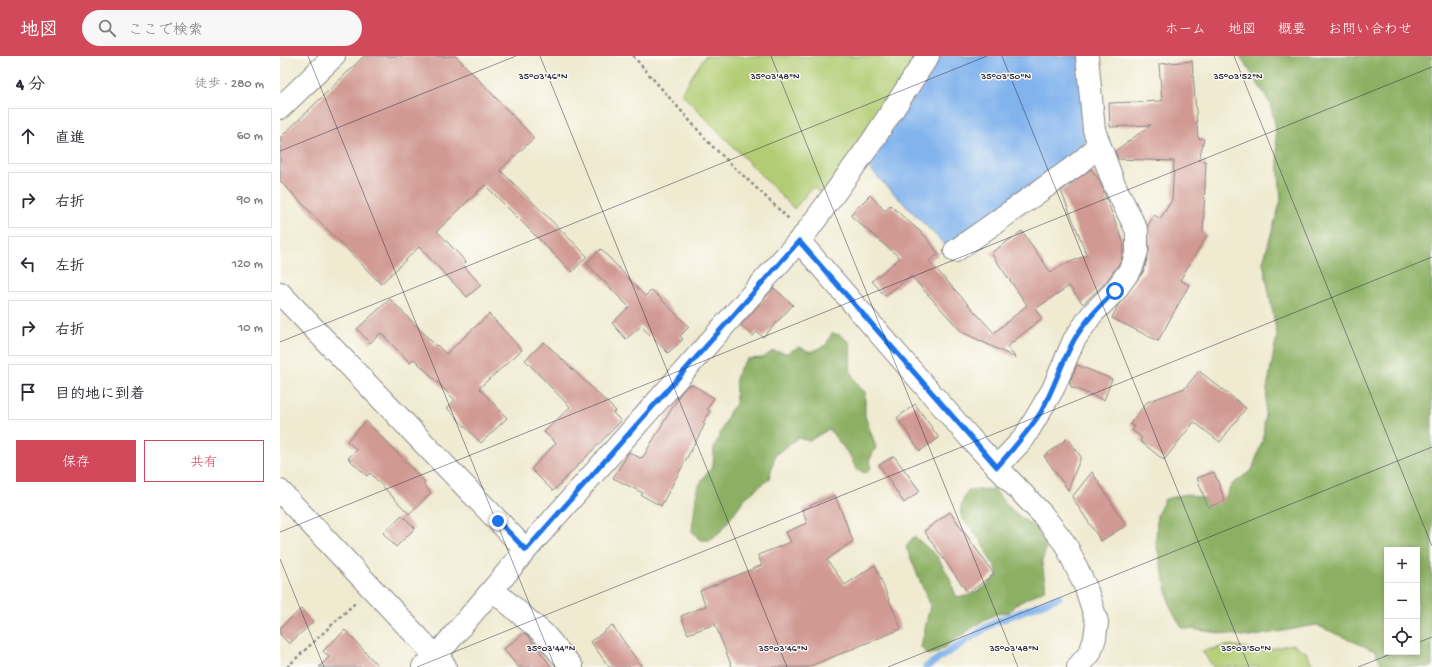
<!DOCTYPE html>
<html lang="ja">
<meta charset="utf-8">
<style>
body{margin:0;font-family:"Gochi Hand","Klee One",sans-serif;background:#f7f7f7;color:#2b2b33}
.controls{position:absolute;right:12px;bottom:12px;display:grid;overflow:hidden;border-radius:0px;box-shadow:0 2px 6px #0003}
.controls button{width:36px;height:36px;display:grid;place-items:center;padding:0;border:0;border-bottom:1px solid #e1e1e2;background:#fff;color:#2b2b33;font:20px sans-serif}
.stop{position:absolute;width:12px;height:12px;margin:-9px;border:3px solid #1a73e8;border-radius:50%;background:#fff}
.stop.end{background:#1a73e8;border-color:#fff;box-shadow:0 1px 4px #0008}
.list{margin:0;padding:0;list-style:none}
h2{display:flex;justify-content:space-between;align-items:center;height:52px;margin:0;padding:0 16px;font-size:17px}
h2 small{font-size:13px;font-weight:400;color:#7c7c81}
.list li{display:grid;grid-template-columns:26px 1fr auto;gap:12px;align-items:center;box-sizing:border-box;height:56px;margin:0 8px 8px;padding:0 8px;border:1px solid #e1e1e2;border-radius:0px}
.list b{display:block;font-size:15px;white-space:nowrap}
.list em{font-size:13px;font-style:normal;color:#7c7c81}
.actions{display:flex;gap:8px;padding:12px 16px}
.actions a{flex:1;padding:9px 0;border:1px solid #d1495b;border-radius:0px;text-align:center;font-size:14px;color:#d1495b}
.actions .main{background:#d1495b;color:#fff}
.icon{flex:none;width:22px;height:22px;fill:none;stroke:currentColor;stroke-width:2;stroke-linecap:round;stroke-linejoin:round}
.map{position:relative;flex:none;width:1152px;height:611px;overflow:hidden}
header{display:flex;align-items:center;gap:24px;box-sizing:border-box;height:56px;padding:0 20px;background:#d1495b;color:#fff}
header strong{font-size:19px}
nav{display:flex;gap:22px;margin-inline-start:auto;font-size:14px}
.search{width:280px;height:36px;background:#f7f7f7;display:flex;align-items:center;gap:10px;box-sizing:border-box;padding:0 14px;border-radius:22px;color:#7c7c81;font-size:15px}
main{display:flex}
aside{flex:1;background:#fff}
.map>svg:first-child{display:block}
.green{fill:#b1cc72;stroke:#6a7756}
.forest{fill:#8cb064;stroke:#576950;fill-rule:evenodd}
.water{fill:#81b3ed;stroke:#526a94}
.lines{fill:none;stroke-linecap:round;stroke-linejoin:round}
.stream{stroke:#81b3ed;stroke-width:7}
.building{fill:#d09992}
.minor-casing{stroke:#888686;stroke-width:24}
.path{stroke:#888686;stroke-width:2.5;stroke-dasharray:3 3;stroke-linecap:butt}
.minor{stroke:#fff;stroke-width:22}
.route{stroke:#1a73e8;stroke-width:5}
.ticks{fill:none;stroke:#22223b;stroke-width:1;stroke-opacity:0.45}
.ticks-label{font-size:10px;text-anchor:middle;fill:#22223b;stroke:#fdfcf7;stroke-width:3;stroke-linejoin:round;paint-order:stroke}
</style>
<header>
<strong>地図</strong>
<div class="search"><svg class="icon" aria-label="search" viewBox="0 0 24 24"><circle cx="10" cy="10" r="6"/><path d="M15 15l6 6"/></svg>ここで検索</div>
<nav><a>ホーム</a><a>地図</a><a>概要</a><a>お問い合わせ</a></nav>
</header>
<main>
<aside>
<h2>4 分<small>徒歩 · 280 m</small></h2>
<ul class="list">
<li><svg class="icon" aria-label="ahead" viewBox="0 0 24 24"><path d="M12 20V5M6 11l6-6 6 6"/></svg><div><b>直進</b></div><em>60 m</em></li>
<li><svg class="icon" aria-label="right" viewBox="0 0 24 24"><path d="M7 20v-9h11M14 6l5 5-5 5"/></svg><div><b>右折</b></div><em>90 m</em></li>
<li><svg class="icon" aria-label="left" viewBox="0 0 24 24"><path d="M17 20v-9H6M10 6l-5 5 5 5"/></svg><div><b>左折</b></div><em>120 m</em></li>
<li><svg class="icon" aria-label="right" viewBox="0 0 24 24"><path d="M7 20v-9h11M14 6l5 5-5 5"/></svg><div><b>右折</b></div><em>10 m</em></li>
<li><svg class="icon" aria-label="arrive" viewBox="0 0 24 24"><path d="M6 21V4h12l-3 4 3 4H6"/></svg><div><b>目的地に到着</b></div></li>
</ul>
<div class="actions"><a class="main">保存</a><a>共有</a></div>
</aside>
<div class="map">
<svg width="1152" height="611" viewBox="0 0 1152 611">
<rect width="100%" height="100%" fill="#fdfcf7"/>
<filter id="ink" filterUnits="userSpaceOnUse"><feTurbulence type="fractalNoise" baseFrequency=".025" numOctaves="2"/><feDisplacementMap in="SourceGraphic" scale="8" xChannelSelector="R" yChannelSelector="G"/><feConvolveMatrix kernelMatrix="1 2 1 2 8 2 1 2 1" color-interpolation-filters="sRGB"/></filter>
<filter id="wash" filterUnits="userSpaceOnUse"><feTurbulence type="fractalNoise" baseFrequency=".012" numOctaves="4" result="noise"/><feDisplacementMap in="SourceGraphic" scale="16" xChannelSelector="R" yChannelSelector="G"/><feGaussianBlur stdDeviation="0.9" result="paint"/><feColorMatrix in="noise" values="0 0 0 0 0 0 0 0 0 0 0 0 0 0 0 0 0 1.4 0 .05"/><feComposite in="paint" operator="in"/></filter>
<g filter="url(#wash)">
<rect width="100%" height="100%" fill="#efead0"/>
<g class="green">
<polygon points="425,0 638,0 544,141 533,131 514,153 401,37"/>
<polygon points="1012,588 1026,596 1034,611 933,611 922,595 951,589 982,595"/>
</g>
<g class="forest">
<path d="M 960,0 L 1152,0 L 1152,611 L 1103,611 L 1095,595 L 1036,569 L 970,581 L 902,572 L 891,553 L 876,487 L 877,459 L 885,443 L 906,438 L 943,447 L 951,429 L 972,414 L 983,383 L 987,333 L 997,279 L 983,206 L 1001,144 L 995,68 L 990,47 ZM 1107,494 L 1137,494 L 1137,596 L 1107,596 Z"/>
<path d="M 552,277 L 560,279 L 570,287 C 572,312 565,317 585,336 L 585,360 L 596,391 L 589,405 L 591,412 L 586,417 L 576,413 L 570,400 L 549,373 L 529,385 L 518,382 L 495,399 L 489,423 L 465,442 L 441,475 L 430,484 L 420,484 L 412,475 L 417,433 L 424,421 L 433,410 L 434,392 L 450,355 L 456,348 C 456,327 452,320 467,303 L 483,302 L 493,295 L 507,297 L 519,291 L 531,296 L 546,289 Z"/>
<path d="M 714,433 L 728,451 L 758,474 L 766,493 L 762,506 L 766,533 L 735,549 L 729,556 L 716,558 L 704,564 L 656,597 L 647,599 L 641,591 L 650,549 L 626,491 L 634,480 L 657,500 L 669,521 L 676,540 C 694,543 703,530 717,521 C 718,514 715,511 711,505 C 707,499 705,491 701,485 C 685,462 672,464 688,434 Z"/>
</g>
<polygon class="water" points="657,0 800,0 808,75 805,86 797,95 666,190 586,109"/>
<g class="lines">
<polyline class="stream" points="646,611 713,567 779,541"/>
</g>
<g id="blocks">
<g class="building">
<polygon points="84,0 176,0 254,82 220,114 307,200 292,216 205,129 157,175 186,206 183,209 201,229 187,241 139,191 101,228 0,125 0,82"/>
<polygon points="912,5 918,82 924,83 919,104 926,105 923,176 927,179 900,224 909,229 878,285 832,262 838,249 864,215 869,195 868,169 874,159 880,163 892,144 894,105 838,103 835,95 871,69 830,71 829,47 882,45 879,8"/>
<polygon points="811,113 819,124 844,188 841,205 825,227 803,248 789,230 755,253 762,262 727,291 736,302 682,276 631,220 605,240 592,225 620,202 570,159 590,139 605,155 610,149 645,180 659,198 649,205 714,277 747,249 711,197 742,175 771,217 781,210 807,199 781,135"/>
<polygon points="321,193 365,240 372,234 409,271 400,280 403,283 388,297 361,270 346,283 332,267 349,251 306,207"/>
<polygon points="494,232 513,249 483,281 477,276 473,280 461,269"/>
<polygon points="110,243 156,290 157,289 166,298 209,258 242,294 199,332 227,362 201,387 167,352 175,344 134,303 130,307 101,277 90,287 77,273"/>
<polygon points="264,286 336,355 333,357 341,365 273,435 251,413 276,387 264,376 290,351 245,304"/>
<polygon points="797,309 832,323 824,344 791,331 790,325"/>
<polygon points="919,315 966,352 940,386 914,366 884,404 860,385 862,382 852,374 855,371 850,368 867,346 905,332"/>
<polygon points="408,329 413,329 434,342 427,353 430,355 423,367 425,368 381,450 361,439 363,437 333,422 349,396 360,402 363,401 401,337"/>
<polygon points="635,348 659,382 640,395 617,362"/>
<polygon points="86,365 145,426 143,428 151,437 129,458 90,417 87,420 68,402 77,394 67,385"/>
<polygon points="788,382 801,401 788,434 764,400"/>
<polygon points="614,400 640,435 624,447 599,409"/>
<polygon points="812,416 846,469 821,485 792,441"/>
<polygon points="934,416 945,445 928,451 917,422"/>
<polygon points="555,439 573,485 547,504 565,529 595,509 621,573 528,611 452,611 435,568 408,578 401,560 426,550 420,535 482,509 478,499 511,486 506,476 527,467 522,453"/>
<polygon points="670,456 714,518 688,537 644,475"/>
<polygon points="122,459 135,472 116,491 103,477"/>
<polygon points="21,553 33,566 9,588 0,578 0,572"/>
<polygon points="332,569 362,611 329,611 311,586"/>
<polygon points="65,574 99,611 39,611 49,601 43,595"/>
<polygon points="244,577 248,580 272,611 238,611 224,593"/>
</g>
</g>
</g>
<g filter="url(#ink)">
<use href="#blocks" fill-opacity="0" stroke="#888686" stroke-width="1"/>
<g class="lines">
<g class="minor-casing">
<g id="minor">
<polyline points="0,52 54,0"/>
<polyline points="519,185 690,382 717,411 744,382 773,333 794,284 812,258 835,235 845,221 852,211 857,195 857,175 834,128 814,74 807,0"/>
<polyline points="675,195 798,108 813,95 818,85"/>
<polyline points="0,237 246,494"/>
<polyline points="717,411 762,458 786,489 806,532 817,566 815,582 810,597 798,611"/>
<polyline points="0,435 165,610"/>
<polyline points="213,534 264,578 292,611"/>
<polyline points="143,611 157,599 246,494 525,178 591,87 648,0"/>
</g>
</g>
<g class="path">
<polyline points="353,0 431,89 509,163"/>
<polyline points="7,611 75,547"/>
</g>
<use href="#minor" class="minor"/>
</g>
</g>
<g class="lines" filter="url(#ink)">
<path class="route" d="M 218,465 L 246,494 L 519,185 L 717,411 C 733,393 748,376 761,356 C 774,332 782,306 794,284 C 805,265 820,250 835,235"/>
</g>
<path class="ticks" d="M 28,0 L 275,611M 260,0 L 507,611M 491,0 L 738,611M 722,0 L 969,611M 954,0 L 1152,490M 0,95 L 236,0M 0,286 L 707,0M 0,476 L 1152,11M 0,503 L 44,611M 1137,587 L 1152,581M 137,611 L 1152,201M 608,611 L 1152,391M 1078,611 L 1116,596"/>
<g class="ticks-label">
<text x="263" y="23">35°03'46"N</text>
<text x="495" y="23">35°03'48"N</text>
<text x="726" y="23">35°03'50"N</text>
<text x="958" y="23">35°03'52"N</text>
<text x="271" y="595">35°03'44"N</text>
<text x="503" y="595">35°03'46"N</text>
<text x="734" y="595">35°03'48"N</text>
<text x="966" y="595">35°03'50"N</text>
</g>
</svg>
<div class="controls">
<button>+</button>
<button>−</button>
<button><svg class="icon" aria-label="locate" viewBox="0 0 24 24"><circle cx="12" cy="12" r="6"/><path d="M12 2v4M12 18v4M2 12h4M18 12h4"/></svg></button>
</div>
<div class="stop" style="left:835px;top:235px"></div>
<div class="stop end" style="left:218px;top:465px"></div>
</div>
</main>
